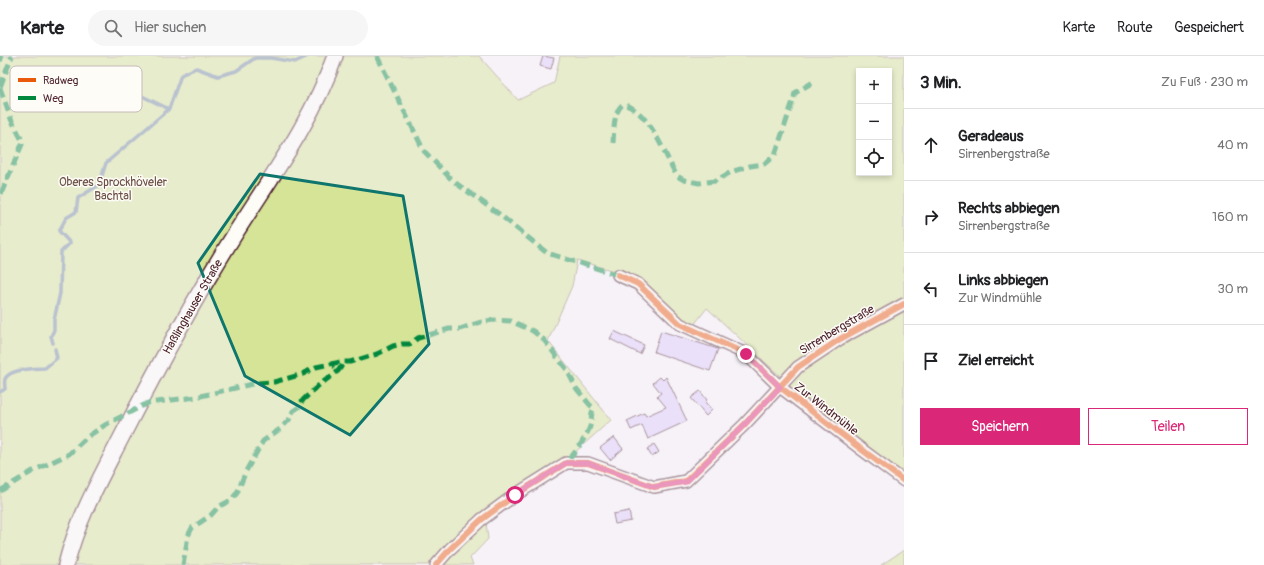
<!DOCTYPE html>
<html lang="de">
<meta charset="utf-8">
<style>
body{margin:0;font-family:Pangolin,sans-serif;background:#f6f6f6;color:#202124}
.controls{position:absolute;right:12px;top:12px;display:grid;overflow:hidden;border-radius:0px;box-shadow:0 2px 6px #0003}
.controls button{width:36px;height:36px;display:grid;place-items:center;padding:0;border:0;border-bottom:1px solid #e0e0e0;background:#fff;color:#202124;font:20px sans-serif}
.stop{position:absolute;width:12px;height:12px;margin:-9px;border:3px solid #db2777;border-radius:50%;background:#fff}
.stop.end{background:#db2777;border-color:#fff;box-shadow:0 1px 4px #0008}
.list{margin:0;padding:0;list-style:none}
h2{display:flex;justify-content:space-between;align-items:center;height:52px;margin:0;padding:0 16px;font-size:17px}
h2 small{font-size:13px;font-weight:400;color:#757577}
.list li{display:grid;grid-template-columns:26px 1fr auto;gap:12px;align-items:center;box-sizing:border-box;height:72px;padding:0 16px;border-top:1px solid #e0e0e0}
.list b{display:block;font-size:15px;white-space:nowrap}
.list p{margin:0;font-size:13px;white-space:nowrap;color:#757577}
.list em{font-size:13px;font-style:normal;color:#757577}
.actions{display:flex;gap:8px;padding:12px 16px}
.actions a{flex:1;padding:9px 0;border:1px solid #db2777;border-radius:0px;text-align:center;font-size:14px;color:#db2777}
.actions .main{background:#db2777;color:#fff}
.icon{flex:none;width:22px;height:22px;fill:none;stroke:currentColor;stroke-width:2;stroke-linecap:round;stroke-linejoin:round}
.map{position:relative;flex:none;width:904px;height:509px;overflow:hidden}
header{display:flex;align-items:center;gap:24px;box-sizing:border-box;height:56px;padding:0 20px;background:#fff;border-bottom:1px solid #e0e0e0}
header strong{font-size:19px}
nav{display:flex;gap:22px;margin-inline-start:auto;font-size:14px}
.search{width:280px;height:36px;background:#f6f6f6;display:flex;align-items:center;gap:10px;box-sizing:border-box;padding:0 14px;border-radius:22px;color:#757577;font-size:15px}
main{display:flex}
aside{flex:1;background:#fff}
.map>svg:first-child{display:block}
.green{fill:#d6e497;stroke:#908261;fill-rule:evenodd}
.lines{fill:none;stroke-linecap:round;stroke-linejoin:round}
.stream{stroke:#6f889e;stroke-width:3.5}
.building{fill:#dcc9fa;stroke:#4a1f2b}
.minor-casing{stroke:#4a1f2b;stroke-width:14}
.secondary-casing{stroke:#4a1f2b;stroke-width:18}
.minor{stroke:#fdfcf7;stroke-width:11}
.secondary{stroke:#fdfcf7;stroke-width:15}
.quiet{stroke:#00873e;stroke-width:5;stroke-dasharray:10 5;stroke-linecap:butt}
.cycleway-casing{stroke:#fdfcf7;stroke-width:8}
.cycleway{stroke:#e8590c;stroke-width:6}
.route{stroke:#db2777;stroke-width:5}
.marked{fill:none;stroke:#0f766e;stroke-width:3;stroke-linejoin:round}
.labels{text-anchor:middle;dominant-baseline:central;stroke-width:3;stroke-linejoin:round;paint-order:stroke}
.park-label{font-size:12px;fill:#6d5046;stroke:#fdfcf7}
.street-label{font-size:12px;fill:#4a1f2b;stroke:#fdfcf7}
.key{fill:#fdfcf7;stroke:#c7baba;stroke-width:1}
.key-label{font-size:11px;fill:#4a1f2b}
</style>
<header>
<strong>Karte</strong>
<div class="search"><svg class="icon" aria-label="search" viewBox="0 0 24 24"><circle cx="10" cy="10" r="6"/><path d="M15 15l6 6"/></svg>Hier suchen</div>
<nav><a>Karte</a><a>Route</a><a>Gespeichert</a></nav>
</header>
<main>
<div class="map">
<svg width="904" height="509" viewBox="0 0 904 509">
<rect width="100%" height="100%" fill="#f6f2f8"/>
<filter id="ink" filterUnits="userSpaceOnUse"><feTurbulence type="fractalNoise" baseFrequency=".025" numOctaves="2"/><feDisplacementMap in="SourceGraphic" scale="8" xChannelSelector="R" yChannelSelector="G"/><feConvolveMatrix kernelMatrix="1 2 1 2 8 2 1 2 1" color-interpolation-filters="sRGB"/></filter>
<g filter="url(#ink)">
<g class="green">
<path d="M 0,0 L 479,0 L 518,44 L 554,27 L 560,0 L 904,0 L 904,420 L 794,336 L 780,320 L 707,252 L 693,270 L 682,266 L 635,221 L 577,204 L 572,230 L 548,285 L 611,364 L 564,406 L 514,435 L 433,509 L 0,509 ZM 859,15 L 889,15 L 889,117 L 859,117 Z"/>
<polygon points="486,467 488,483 470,502 473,509 440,509"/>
<polygon points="904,494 904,509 881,509"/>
</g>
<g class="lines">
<g class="stream">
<polyline points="91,26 105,34 142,40 169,53"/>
<polyline points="53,287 51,280 54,274 54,264 60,237 61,196 70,187 59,175 66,162 76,156 78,142 99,129 106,107 169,53 181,19 196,12 218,20 236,15 255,2 271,2 295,6 308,0"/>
<path d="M 0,336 L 5,333 C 5,330 4,326 5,323 C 9,313 36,312 45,312 L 57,302 L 55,293"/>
</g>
</g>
<g class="building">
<polygon points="543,0 554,2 551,13 540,10"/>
<polygon points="614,275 644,289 640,298 610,283"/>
<polygon points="661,275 718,293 710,315 654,296"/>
<polygon points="660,321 663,324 666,321 687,365 648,383 642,369 631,374 627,365 644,357 646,360 666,351 657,340 661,337 653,327"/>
<polygon points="700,335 707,344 705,346 712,354 706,360 691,342"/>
<polygon points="614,381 623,393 610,404 600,392"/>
<polygon points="654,388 659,396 652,401 647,393"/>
<polygon points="629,455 631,465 615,468 613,458"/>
</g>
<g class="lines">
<g class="minor-casing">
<g id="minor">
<polyline points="618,219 638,228 680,268 746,298 780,331 861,393 904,425"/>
<polyline points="436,509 450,493 481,464 515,439 566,407 588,407 654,431 686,425 744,369 798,311 840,283 904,248"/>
</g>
</g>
<g class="secondary-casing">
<path id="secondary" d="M 66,509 C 77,464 100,423 121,382 C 156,314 192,246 233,181 C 270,122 312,66 335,0"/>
</g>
<use href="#minor" class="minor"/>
<use href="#secondary" class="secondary"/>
<g class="quiet">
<polyline points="377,0 424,95 453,125 499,158 547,197 618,219"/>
<polyline points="0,5 2,0"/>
<polyline points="0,31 12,0"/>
<polyline points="0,32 11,63 23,86 0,140"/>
<path d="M 613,87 C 614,75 613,56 623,48 C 650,55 664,98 677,120 L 684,124 L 699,127 L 715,125 L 731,116 L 750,110 L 764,108 L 775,99 L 792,48 L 795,37 L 813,26"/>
<path d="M 0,435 L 33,415 L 69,398 L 87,381 L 105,369 L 148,347 L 196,341 L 257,327 L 274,326 L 303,318 L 316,311 L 340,306 L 350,306 L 377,298 L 393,290 L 402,288 L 410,288 L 418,282 L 449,273 L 460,273 L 481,266 L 493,264 L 511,265 L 533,275 L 544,284 L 567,314 L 576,332 L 590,349 L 594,352 C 590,359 592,360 591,367 C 588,380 574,398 566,407"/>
<polyline points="183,509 188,480 192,472 211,459 218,451 231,444 237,437 246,415 263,385 280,373 289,364 293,355 299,351 303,344 318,330 338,315 341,311 333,310"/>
</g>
<g class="cycleway-casing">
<g id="cycleway">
<polyline points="618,219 638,228 680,268 746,298 780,331 861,393 904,425"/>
<polyline points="436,509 450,493 481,464 515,439 566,407 588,407 654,431 686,425 744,369 798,311 840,283 904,248"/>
</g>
</g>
<use href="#cycleway" class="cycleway"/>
</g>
</g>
<g class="lines" filter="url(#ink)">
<polyline class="route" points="515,439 566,407 588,407 654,431 686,426 744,369 780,331 746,298"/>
</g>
<path d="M0 0H904V509H0ZM 260,118 L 403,140 L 429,288 L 350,379 L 245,320 L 198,207 Z" fill="#f6f2f8" fill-opacity=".55" fill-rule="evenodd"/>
<path class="marked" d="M 260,118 L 403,140 L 429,288 L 350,379 L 245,320 L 198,207 Z"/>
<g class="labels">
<g class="park-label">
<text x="113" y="126">Oberes Sprockhöveler<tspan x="113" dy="14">Bachtal</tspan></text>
</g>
<g class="street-label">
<text transform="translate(193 251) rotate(-60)">Haßlinghauser Straße</text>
<text transform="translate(837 274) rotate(-31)">Sirrenbergstraße</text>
<text transform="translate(826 353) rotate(38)">Zur Windmühle</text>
</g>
</g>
<rect x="10" y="10" width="132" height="46" rx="6" class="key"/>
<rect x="18" y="22" width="18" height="4" fill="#e8590c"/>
<rect x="18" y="40" width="18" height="4" fill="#00873e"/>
<g class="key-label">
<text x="43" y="28">Radweg</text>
<text x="43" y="46">Weg</text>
</g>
</svg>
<div class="controls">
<button>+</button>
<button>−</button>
<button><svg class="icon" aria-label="locate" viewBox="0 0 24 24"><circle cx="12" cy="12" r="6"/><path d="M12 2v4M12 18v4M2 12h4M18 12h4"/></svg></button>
</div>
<div class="stop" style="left:515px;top:439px"></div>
<div class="stop end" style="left:746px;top:298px"></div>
</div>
<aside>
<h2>3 Min.<small>Zu Fuß · 230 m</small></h2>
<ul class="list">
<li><svg class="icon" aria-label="ahead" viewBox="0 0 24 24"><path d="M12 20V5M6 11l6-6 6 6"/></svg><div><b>Geradeaus</b><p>Sirrenbergstraße</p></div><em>40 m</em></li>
<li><svg class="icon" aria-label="right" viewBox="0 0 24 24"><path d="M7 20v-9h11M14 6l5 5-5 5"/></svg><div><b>Rechts abbiegen</b><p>Sirrenbergstraße</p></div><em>160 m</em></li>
<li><svg class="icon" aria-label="left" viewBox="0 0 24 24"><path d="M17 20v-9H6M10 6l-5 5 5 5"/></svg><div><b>Links abbiegen</b><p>Zur Windmühle</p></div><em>30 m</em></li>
<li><svg class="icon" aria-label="arrive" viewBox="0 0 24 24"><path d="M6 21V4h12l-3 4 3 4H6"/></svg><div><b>Ziel erreicht</b></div></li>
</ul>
<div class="actions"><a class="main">Speichern</a><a>Teilen</a></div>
</aside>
</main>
